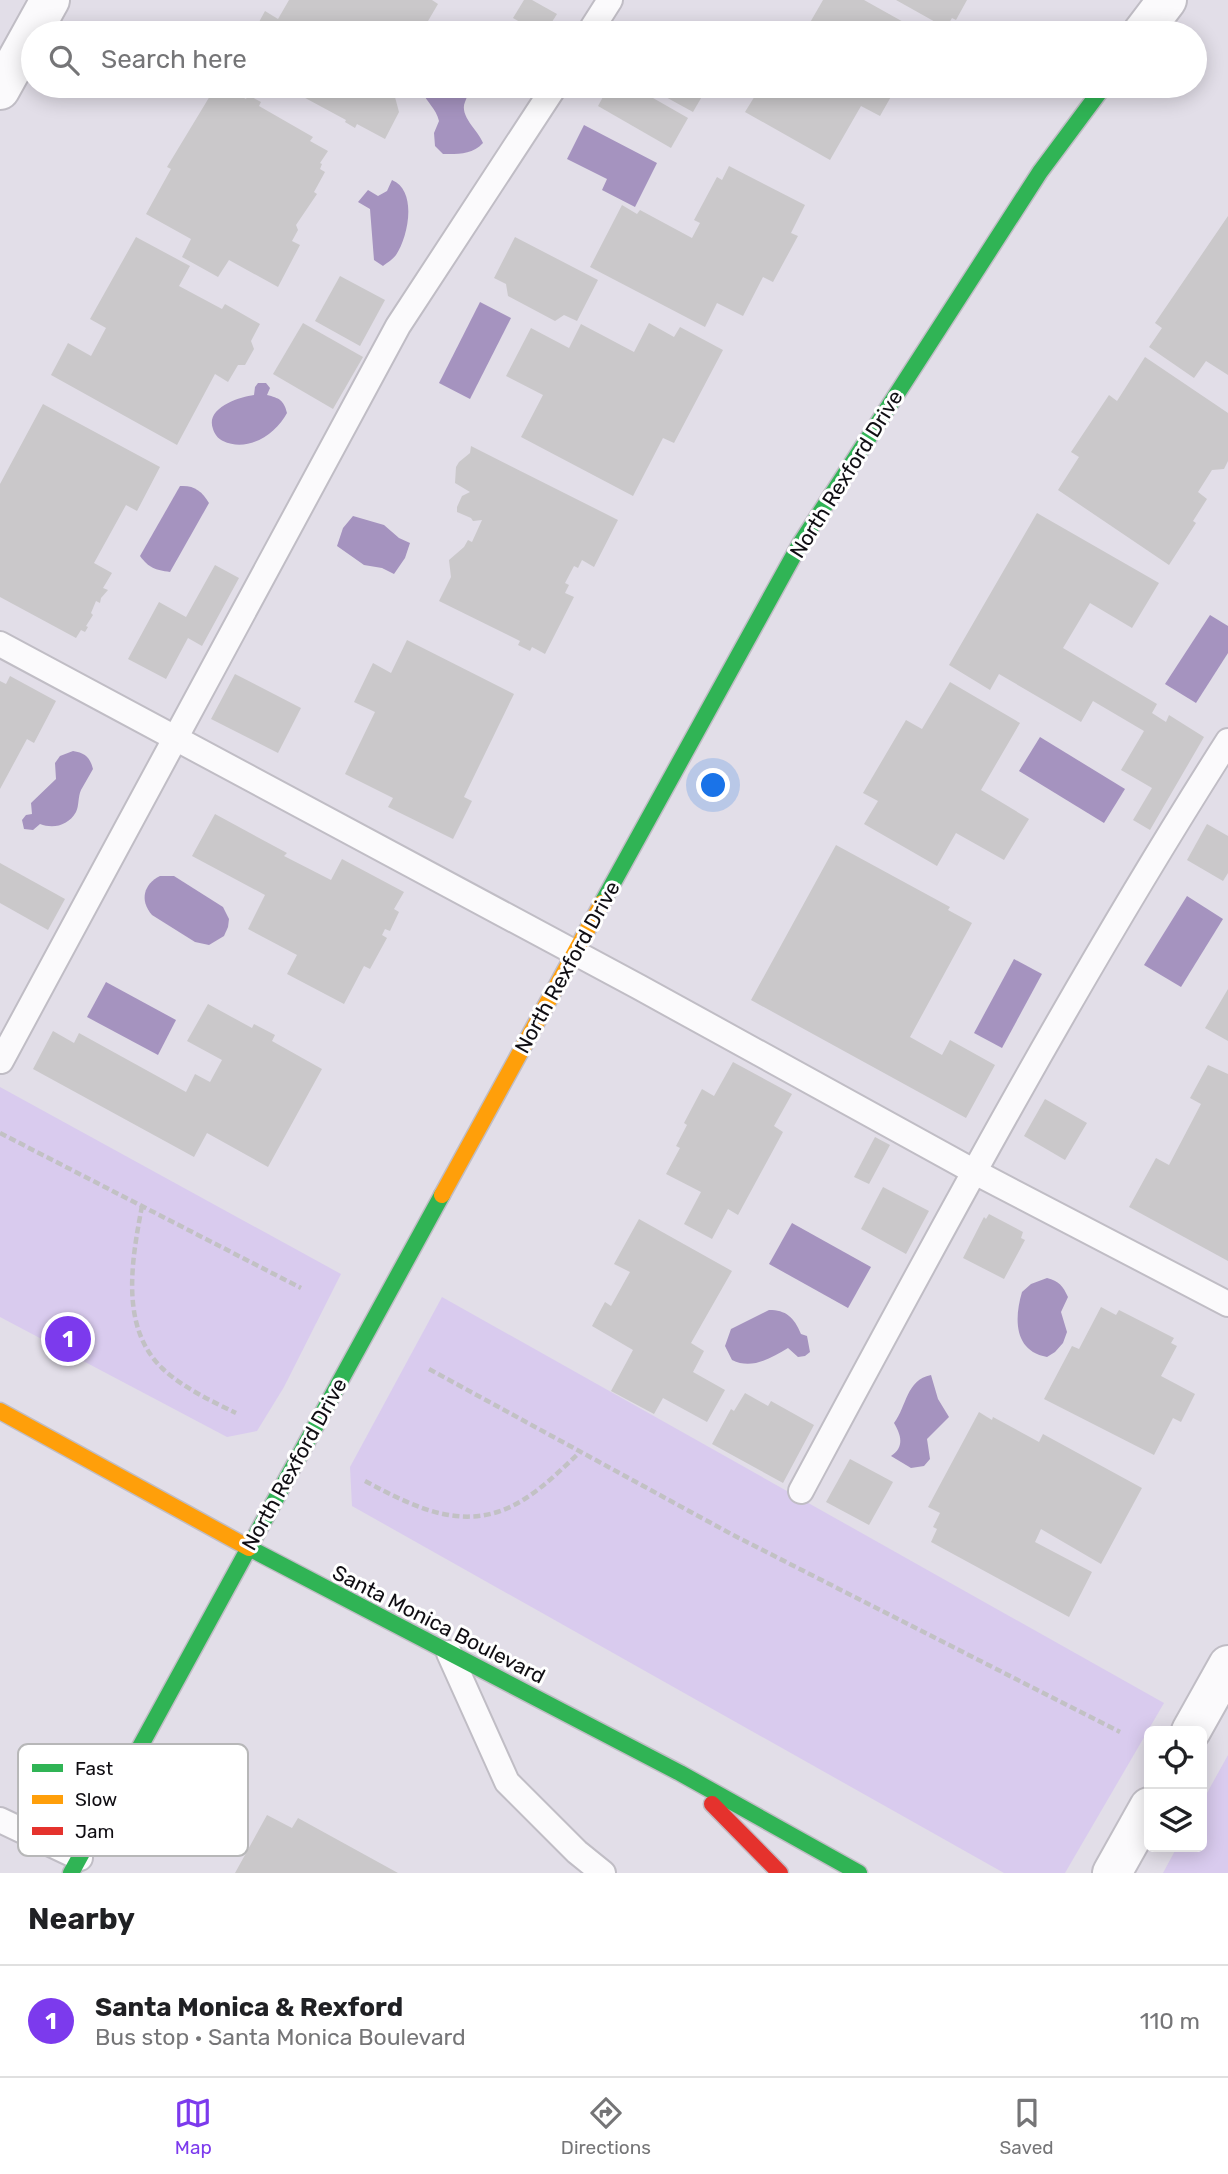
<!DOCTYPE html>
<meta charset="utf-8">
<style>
body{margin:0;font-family:Rubik,sans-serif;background:#f2f2f2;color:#202124}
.controls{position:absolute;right:21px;bottom:21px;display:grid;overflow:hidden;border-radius:10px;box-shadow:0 4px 18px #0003}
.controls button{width:63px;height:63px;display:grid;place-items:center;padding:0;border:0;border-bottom:2px solid #e0e0e0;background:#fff;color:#202124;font:35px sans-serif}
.you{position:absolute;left:714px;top:786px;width:24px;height:24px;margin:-18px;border:5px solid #fff;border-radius:50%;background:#1a73e8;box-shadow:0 0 0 10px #1a73e833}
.badge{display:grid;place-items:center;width:46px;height:46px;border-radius:50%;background:#7c3aed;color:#fff;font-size:23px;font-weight:700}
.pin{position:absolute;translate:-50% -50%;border:4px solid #fff;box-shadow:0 2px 7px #0006}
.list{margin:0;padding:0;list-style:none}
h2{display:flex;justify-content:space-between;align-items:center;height:91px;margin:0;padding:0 28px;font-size:30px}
h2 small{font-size:23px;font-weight:400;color:#757577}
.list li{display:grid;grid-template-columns:46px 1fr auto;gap:21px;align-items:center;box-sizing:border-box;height:112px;padding:0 28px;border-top:2px solid #e0e0e0}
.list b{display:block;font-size:26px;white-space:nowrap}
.list p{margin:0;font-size:23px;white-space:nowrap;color:#757577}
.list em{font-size:23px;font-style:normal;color:#757577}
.icon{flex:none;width:38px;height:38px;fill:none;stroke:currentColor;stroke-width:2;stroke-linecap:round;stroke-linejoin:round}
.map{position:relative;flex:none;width:1228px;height:1873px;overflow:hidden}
.search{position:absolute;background:#fff;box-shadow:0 4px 18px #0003;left:21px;right:21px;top:21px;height:77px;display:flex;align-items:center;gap:18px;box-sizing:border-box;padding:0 24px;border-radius:38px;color:#757577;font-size:26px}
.sheet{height:203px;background:#fff}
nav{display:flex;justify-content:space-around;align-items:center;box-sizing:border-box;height:98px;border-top:2px solid #e0e0e0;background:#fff;font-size:19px;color:#757577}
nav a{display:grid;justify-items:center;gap:4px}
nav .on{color:#7c3aed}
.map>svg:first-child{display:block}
.green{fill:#d9cbee}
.water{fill:#a593bf}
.building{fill:#cac8ca}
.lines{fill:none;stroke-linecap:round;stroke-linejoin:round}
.lane-casing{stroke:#c0bdc5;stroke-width:28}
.street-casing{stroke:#c0bdc5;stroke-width:42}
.fast-casing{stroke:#c0bdc5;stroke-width:19}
.slow-casing{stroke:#c0bdc5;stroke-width:19}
.jam-casing{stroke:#c0bdc5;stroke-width:19}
.path{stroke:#c2c1c4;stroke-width:4.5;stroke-dasharray:7 3.5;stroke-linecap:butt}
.lane{stroke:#fbfafc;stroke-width:24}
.street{stroke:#fbfafc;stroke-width:38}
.fast{stroke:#30b455;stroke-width:16}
.slow{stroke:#ff9f0a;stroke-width:16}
.jam{stroke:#e5322d;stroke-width:16}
.labels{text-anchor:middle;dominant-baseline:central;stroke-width:6;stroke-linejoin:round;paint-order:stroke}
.street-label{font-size:21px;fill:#100e13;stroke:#fff}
.key{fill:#fff;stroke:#b7b7b8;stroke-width:2}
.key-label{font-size:19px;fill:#100e13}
</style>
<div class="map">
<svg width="1228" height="1873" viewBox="0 0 1228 1873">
<rect width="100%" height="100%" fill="#e2dee8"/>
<g class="green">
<polygon points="0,1087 341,1274 284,1387 257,1431 227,1437 0,1317"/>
<polygon points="442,1297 1164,1703 1065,1873 1004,1873 352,1506 350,1467"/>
<polygon points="1228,1755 1228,1873 1163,1873 1177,1847 1202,1847 1202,1802"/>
</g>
<g class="water">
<path d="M 425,86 L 472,86 C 470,92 467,96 465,102 C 459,116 478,130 483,143 C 472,155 458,154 443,154 L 435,146 L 434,133 L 439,121 C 436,108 427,103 422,91 Z"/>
<polygon points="584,125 657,163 635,207 602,190 607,179 567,159"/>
<path d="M 392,180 C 418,191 408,237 396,255 C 393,259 387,263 383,266 L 374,260 L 370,209 L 358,202 L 368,190 L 378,196 L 387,191 Z"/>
<polygon points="480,302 511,318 470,399 439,383"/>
<path d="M 258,383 L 266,383 L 270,388 L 267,395 C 279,398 284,400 287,413 C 276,434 248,453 223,441 C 218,439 214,433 213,429 C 205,408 239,397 254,395 L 255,387 Z"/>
<path d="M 180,486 C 194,485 202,491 209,503 L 170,572 C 155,570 149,568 140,556 Z"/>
<polygon points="353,516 384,525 399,538 410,543 405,558 394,574 382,568 364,565 337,546 343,528"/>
<polygon points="1210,615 1228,626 1228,653 1196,703 1165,684"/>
<polygon points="1040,737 1125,789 1104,823 1019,771"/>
<path d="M 73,751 C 85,753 90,757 93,769 C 89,776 85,783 81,790 C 78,796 79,806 76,812 C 68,826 53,829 40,824 L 33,830 L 24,829 L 22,820 L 26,815 L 32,814 L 31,803 L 56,779 L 55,763 L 60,756 Z"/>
<path d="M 160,876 L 174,876 L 223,907 L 229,919 L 228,927 L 224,936 L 209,945 L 195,942 L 152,915 C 139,900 144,884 160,876 Z"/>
<polygon points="1187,896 1223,919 1181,987 1144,965"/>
<polygon points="1014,959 1042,974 1002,1048 974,1033"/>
<polygon points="106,982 176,1020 158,1055 87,1017"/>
<polygon points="792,1223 871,1267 848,1308 769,1264"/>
<path d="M 1047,1278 C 1059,1281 1063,1286 1068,1297 L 1061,1312 L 1067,1332 L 1063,1343 L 1055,1352 L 1047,1357 C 1014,1351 1014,1319 1022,1292 L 1031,1284 Z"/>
<path d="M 769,1310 C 786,1310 794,1317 801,1334 L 807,1336 L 810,1352 L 805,1356 L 798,1357 L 788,1348 C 771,1358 752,1370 732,1360 L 725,1346 L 731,1329 Z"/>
<path d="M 931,1375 L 938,1399 L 949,1417 L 927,1439 L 930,1459 L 924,1466 L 911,1468 L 891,1456 C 905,1447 901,1435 894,1423 C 907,1406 906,1380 931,1375 Z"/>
</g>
<g class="building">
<polygon points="289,0 432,0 438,4 421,33 253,33 265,11 278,19"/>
<polygon points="524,0 532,0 557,14 545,33 539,33 513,18"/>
<polygon points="823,0 864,0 923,33 804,33"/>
<polygon points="896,0 967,0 956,20 952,18 946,28"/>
<polygon points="216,86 222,86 246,99 248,95 261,102 259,106 313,137 310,141 328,151 320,163 322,164 320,169 325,172 314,192 317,194 296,225 298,230 292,241 300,245 278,287 229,260 218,277 182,257 191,239 146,214 171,169 167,167"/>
<polygon points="283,86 392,86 399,112 385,139 357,124 355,128 345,122 346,120"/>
<polygon points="609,86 632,86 688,118 671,148 598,106"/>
<polygon points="656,86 708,86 693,112 653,90"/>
<polygon points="761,86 897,86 880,116 861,106 830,160 745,112"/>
<polygon points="729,166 805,205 791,233 798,236 773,282 763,277 743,316 717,303 705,327 590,267 622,205 637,214 640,210 692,238 700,223 694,220 717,177 722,180"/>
<polygon points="1228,216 1228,375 1206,361 1194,378 1149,347 1162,328 1155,323"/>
<polygon points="136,237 190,266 179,286 222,309 225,304 260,324 251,341 254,349 245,365 238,365 228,382 215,374 177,445 51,375 68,343 91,356 106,328 90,319"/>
<polygon points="515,237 598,280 577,321 564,315 555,321 508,296 506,284 494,278"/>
<polygon points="340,276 385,300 360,346 315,321"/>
<polygon points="303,323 363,357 333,409 273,374"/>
<polygon points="649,323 674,337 680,327 723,350 674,443 663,438 633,496 521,437 543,395 506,376 531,328 569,348 581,324 634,352"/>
<polygon points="1145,357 1228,413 1228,461 1224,469 1212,470 1198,492 1207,499 1193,521 1196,523 1169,565 1058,490 1079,457 1071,452 1109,395 1117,401"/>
<polygon points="43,404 160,467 137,511 126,505 94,563 112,573 103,588 108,590 101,598 100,603 96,601 91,613 93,615 86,626 88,627 85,632 81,630 76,638 0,597 0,484"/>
<polygon points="471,446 618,520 594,567 582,560 578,568 574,566 565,583 569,585 565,593 574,597 545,654 532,647 530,651 518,645 520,641 439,601 451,577 449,560 464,547 468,540 472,542 482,520 473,521 471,518 457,512 457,507 462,496 470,492 455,483 456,467 459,462 470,453"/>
<polygon points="1037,513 1159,583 1132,628 1090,603 1063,648 1157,704 1152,713 1166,722 1169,715 1204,737 1150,830 1133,820 1152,788 1121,770 1144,731 1093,701 1081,722 999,674 990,690 949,665"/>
<polygon points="215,565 239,578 202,646 188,638 166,679 128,659 159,602 186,617"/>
<polygon points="407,640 514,694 464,797 472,801 453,839 388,807 393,798 345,774 375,712 354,702 373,663 391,673"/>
<polygon points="235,674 301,708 278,753 211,719"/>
<polygon points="10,676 56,701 34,743 27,739 0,789 0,681 6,684"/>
<polygon points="950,682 1020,723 981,790 1029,819 1004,860 956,833 937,866 864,824 878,801 863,793 906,720 922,729"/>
<polygon points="215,814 287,853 284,856 331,880 342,859 404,892 394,909 399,912 390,931 385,929 382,935 387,938 370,969 364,966 344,1004 287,974 297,955 248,929 265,895 192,856"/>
<polygon points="1207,824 1228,836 1228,873 1223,881 1187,860"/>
<polygon points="836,845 950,907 948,910 972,923 910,1037 942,1055 950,1040 995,1065 966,1118 751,1000"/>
<polygon points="0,863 65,899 48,930 0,903"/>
<polygon points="1228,989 1228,1041 1205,1028"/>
<polygon points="208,1004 252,1028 254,1024 275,1035 272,1041 322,1069 268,1167 207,1133 194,1157 33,1069 53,1031 74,1043 79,1033 186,1092 195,1074 210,1082 222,1060 187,1041"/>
<polygon points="733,1062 792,1094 774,1126 783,1132 738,1215 728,1209 712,1239 684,1224 701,1192 666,1174 680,1148 676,1146 687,1125 684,1123 702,1089 714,1096"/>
<polygon points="1208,1065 1228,1074 1228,1261 1129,1207 1156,1158 1169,1165 1201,1104 1190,1098"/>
<polygon points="1045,1099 1087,1123 1065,1160 1024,1136"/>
<polygon points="875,1137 890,1145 869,1184 854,1177"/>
<polygon points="883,1187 929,1211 906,1254 861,1229"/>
<polygon points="989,1214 1023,1232 1021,1238 1025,1240 1004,1279 963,1258 984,1217 986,1219"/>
<polygon points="639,1219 732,1271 691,1343 704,1351 693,1372 725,1390 707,1422 663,1398 654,1414 611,1391 633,1350 592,1326 605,1302 611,1306 630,1272 614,1264"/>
<polygon points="1101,1307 1116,1315 1119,1310 1174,1338 1171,1343 1177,1346 1161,1376 1195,1394 1181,1422 1173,1418 1154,1455 1044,1399 1072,1346 1079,1349"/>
<polygon points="745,1393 768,1406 771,1401 814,1425 783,1483 712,1444 731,1409 734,1411"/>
<polygon points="979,1412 992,1420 993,1417 1039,1442 1043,1434 1142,1488 1101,1564 1041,1529 1035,1542 1092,1572 1069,1617 931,1542 937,1529 933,1527 940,1513 928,1507"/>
<polygon points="850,1459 893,1482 869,1525 826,1502"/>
<polygon points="267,1815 292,1828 298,1818 398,1873 235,1873"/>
</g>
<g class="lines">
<g class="lane-casing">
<g id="lane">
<polyline points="589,33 610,0"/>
<polyline points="0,644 639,987 973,1171 1228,1304"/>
<polyline points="1,1061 398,326 555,86"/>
<path d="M 801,1491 C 937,1238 1073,984 1228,741"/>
<polyline points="449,1653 507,1782 577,1852 603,1873"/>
<polyline points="0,1820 80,1858"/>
</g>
</g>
<g class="street-casing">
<g id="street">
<polyline points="1142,33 1167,0"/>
<polyline points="0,90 50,0"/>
<polyline points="1191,1731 1228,1665"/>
<polyline points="1112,1873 1149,1807"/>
</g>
</g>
<g class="fast-casing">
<g id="fast">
<polyline points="602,903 800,544 1040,172 1104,86"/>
<polyline points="249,1548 680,1773 859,1873"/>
<polyline points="71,1873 442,1195"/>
</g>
</g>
<g class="slow-casing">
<g id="slow">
<polyline points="442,1195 602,903"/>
<polyline points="0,1411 249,1548"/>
</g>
</g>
<g class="jam-casing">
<polyline id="jam" points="712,1804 780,1873"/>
</g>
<g class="path">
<polyline points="0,1133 301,1288"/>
<path d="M 142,1206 C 132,1259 119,1328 163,1369 C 182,1387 213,1402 236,1413"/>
<polyline points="429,1369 733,1535 1120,1732"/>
<path d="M 365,1481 C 416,1508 467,1535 523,1500 C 544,1487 563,1468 581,1451"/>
</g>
<use href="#lane" class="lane"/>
<use href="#street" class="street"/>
<use href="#fast" class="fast"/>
<use href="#slow" class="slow"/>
<use href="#jam" class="jam"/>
</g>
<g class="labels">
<g class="street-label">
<text transform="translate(846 474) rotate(-58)">North Rexford Drive</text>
<text transform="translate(567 967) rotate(-61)">North Rexford Drive</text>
<text transform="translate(294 1464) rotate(-61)">North Rexford Drive</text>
<text transform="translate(439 1624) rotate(27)">Santa Monica Boulevard</text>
</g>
</g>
<rect x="18" y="1744" width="230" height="112" rx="10" class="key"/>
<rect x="32" y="1764" width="31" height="8" fill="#30b455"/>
<rect x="32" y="1795" width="31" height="9" fill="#ff9f0a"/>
<rect x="32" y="1827" width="31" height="8" fill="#e5322d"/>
<g class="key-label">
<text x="75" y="1775">Fast</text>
<text x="75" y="1806">Slow</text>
<text x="75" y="1838">Jam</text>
</g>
</svg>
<div class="controls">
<button><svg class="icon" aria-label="locate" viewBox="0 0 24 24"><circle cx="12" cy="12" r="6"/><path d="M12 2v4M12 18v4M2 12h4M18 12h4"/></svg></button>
<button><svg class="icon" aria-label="layers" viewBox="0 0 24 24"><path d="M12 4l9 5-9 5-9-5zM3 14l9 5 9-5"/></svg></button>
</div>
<div class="you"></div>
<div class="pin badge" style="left:68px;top:1339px">1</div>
<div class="search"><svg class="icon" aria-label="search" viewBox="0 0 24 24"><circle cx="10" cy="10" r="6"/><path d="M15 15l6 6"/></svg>Search here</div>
</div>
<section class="sheet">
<h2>Nearby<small></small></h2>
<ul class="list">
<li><span class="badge">1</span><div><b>Santa Monica &amp; Rexford</b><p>Bus stop · Santa Monica Boulevard</p></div><em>110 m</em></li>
</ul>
</section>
<nav>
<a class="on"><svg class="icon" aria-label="map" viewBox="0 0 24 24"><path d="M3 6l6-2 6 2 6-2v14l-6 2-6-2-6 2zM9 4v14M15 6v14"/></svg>Map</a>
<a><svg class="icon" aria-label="directions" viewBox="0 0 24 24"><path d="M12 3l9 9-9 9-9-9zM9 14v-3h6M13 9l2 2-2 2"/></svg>Directions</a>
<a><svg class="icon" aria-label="saved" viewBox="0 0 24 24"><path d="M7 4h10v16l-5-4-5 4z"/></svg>Saved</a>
</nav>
